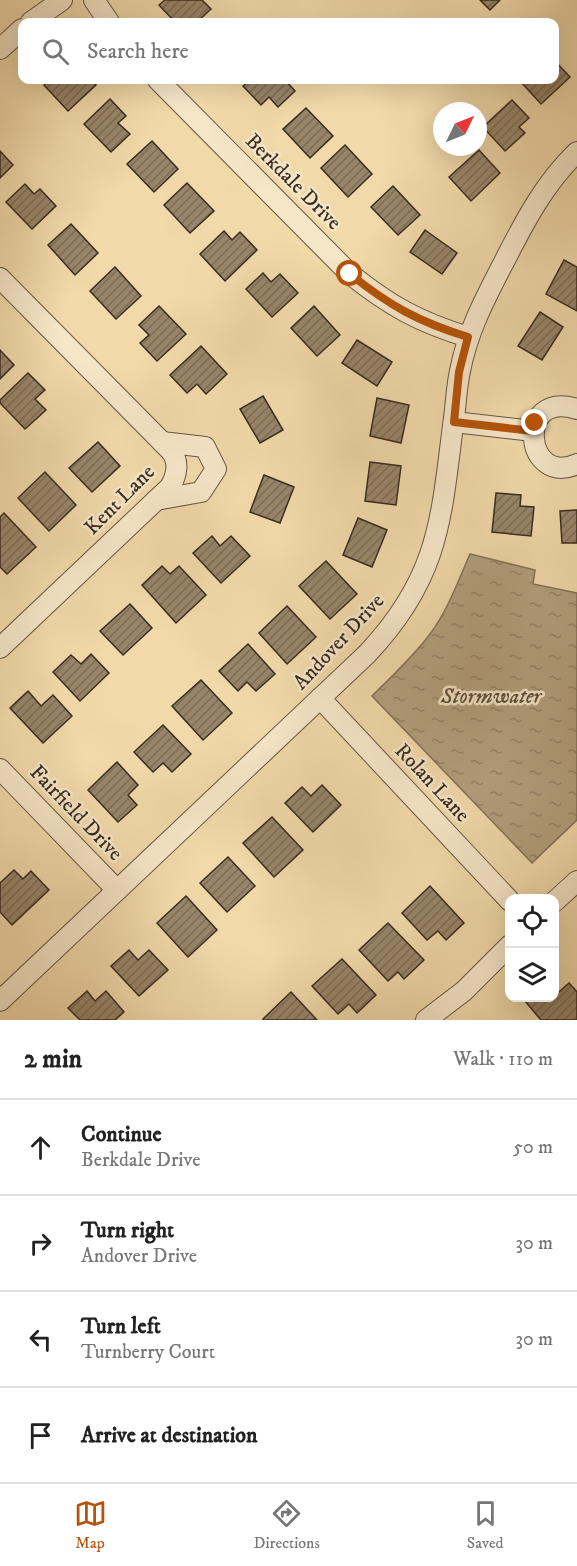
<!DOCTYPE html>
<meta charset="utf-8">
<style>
body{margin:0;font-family:"IM FELL DW Pica",serif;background:#f2f2f2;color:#222}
.controls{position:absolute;right:18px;bottom:18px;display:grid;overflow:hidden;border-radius:12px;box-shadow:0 6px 24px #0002}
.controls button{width:54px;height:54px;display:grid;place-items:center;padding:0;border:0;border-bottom:2px solid #e0e0e0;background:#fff;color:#222;font:30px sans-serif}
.compass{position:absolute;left:433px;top:102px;width:54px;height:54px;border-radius:50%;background:#fff;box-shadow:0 6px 24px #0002;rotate:47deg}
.stop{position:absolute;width:18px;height:18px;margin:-14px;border:4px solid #b45309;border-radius:50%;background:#fff}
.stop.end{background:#b45309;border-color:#fff;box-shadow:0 2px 6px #0008}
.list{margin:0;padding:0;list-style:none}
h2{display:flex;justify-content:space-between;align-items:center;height:78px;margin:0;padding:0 24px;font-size:26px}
h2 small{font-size:20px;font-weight:400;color:#767676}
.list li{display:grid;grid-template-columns:39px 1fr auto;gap:18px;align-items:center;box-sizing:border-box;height:96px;padding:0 24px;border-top:2px solid #e0e0e0}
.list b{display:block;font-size:22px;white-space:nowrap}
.list p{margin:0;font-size:20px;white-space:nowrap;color:#767676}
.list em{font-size:20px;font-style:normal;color:#767676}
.icon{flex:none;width:33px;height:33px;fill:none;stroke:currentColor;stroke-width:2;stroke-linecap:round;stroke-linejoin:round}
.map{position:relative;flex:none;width:577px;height:1020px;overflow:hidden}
.search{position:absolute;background:#fff;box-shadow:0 6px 24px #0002;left:18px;right:18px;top:18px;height:66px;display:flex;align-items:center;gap:15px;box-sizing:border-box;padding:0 21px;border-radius:12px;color:#767676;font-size:22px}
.sheet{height:462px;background:#fff}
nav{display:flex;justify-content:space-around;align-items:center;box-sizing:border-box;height:84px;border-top:2px solid #e0e0e0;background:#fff;font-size:16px;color:#767676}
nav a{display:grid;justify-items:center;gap:3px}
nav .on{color:#b45309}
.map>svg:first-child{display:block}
.water{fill:url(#water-ripples);stroke:#817058;stroke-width:1.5}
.building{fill:url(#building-hatch);stroke:#382b22;stroke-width:1.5}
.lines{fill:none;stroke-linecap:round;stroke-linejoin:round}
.minor-casing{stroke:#665644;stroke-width:22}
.minor{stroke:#f6e6c8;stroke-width:20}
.route{stroke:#b45309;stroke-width:8}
.labels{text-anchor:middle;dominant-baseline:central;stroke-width:5;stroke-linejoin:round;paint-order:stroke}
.street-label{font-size:21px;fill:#382b22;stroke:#f6e6c8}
.water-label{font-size:22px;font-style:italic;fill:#5d4e3d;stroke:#f6e6c8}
</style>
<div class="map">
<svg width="577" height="1020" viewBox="0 0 577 1020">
<defs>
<pattern id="water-ripples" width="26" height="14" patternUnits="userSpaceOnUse" patternTransform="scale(1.5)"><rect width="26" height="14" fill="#b29e7c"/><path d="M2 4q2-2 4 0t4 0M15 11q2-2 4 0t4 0" fill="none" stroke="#928165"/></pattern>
<pattern id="building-hatch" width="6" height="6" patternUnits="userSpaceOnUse" patternTransform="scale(1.5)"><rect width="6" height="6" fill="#988569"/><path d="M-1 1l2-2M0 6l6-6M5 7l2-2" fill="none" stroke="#7d6d56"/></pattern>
</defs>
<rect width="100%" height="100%" fill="#f1d9aa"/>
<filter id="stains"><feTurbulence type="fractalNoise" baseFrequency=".00333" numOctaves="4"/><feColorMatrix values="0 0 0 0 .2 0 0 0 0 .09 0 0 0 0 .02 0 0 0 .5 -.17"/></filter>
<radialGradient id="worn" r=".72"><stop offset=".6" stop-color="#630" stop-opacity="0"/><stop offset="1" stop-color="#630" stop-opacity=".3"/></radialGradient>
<path class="water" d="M 470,554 L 535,570 L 533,584 L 577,593 L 577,820 L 532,863 L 372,696 C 392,676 413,657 430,634 C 448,610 458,581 470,554 Z"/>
<g class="building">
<polygon points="165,0 202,0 211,9 197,22 175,22 159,5"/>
<polygon points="480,0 500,0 490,10"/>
<polygon points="554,60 570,77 541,104 521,82 523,80 554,80"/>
<polygon points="50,80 91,80 96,85 68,111 44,85"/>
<polygon points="250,80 285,80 295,91 278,107 269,97 261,105 243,86"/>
<polygon points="110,99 126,116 118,123 130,134 111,152 84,124"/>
<polygon points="512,100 529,118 519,127 525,133 505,151 483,127"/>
<polygon points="306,108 333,136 310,158 283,129"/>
<polygon points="152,141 178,169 154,192 127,164"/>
<polygon points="345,145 372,174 348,197 321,168"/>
<polygon points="479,150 500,173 471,201 449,177"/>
<polygon points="0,151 13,165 0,178"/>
<polygon points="187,183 214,211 190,233 164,205"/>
<polygon points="25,184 34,194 40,189 56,206 32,229 6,202"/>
<polygon points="393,186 420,215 398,235 371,207"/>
<polygon points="71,224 98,253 75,275 48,245"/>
<polygon points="425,230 457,253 442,274 410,252"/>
<polygon points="224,231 232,240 240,232 257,250 225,281 200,254"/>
<polygon points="564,260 577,267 577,311 546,294"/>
<polygon points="115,267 141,296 116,319 90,291"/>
<polygon points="263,273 271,282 280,274 298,293 272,317 246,289"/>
<polygon points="159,306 186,334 157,361 140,343 149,335 139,325"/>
<polygon points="314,306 340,335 317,356 291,328"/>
<polygon points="540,312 563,327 542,360 518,346"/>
<polygon points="357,340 392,362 377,386 342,363"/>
<polygon points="201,346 227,374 206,394 197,384 187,393 170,375"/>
<polygon points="0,350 14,365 0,379"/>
<polygon points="28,373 45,390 35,399 46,410 25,429 0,403 0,400"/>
<polygon points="263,396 283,430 260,443 240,409"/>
<polygon points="377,398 409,405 401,443 370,436"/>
<polygon points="98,442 120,466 92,492 69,468"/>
<polygon points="370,462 401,466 396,505 365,501"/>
<polygon points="45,472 76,505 49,531 18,498"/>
<polygon points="264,475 294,487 280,523 250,512"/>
<polygon points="496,493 521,495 520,506 534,507 531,536 492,532"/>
<polygon points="577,510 577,543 562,543 560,511"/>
<polygon points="4,513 36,547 7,574 0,567 0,517"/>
<polygon points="358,518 387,530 372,567 343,555"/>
<polygon points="212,536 220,546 231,536 250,556 221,583 193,553"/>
<polygon points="326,561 357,594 330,619 299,586"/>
<polygon points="162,566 170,574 179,566 206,595 176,623 142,585"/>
<polygon points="130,604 152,628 123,655 100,631"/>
<polygon points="287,606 316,637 287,664 259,633"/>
<polygon points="248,644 275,674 256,691 247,682 238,691 219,671"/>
<polygon points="91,654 109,673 80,701 53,672 71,655 81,664"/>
<polygon points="201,680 232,713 203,740 172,706"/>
<polygon points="28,691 41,706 53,695 72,716 43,743 10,708"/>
<polygon points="163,725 191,754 172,772 163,763 153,772 134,752"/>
<polygon points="117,762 138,785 128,795 137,805 118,822 88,790"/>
<polygon points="322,785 341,805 313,832 285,803 302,787 311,796"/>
<polygon points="272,817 303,850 274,877 243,843"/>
<polygon points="228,857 255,886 227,912 200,883"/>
<polygon points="14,870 23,879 31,871 49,890 12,925 0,912 0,883"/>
<polygon points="430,886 464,923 446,940 438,931 427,940 402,913"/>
<polygon points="186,896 217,930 188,957 157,923"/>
<polygon points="388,923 424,960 404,979 398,972 388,981 359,950"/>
<polygon points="129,950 138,960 149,950 168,970 139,996 111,966"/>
<polygon points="342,959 376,995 357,1013 349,1004 338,1014 312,986"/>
<polygon points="569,983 577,992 577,1020 541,1020 524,1000 527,998 551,999"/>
<polygon points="87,991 95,1001 106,991 124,1012 115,1020 80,1020 68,1008"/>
<polygon points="291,992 317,1020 263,1020 263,1019"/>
</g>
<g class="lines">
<g class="minor-casing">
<g id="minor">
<polyline points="94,0 109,22"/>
<polyline points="31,22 62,0"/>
<polyline points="0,49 22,29"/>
<path d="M 158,80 L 350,274 C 390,306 419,322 468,337"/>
<path d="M 0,278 L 170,450 C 180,461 177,475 170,487 L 0,648"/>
<path d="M 577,409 C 514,389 525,488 577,464"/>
<polyline points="454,422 533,431"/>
<polyline points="156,500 201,492 216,469 205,447 162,442"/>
<polyline points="320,698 510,901"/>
<polyline points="0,769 117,890"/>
<polyline points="554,902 577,881"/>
<path d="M 0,1001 L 367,654 C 438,579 441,522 453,425 C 456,407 456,389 460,371 C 468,329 487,295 506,258 C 526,219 545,183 577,152"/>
<polyline points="426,1020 464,991 510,945"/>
</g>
</g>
<use href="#minor" class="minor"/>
</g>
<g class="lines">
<path class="route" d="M 350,274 C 390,306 419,322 468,337 L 459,372 L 454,422 L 533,431 L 535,423"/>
</g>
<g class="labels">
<g class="street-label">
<text transform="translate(293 182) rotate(45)">Berkdale Drive</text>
<text transform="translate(120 500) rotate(-45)">Kent Lane</text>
<text transform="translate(339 642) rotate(-47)">Andover Drive</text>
<text transform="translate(432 783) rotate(47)">Rolan Lane</text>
<text transform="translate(76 813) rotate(46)">Fairfield Drive</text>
</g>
<g class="water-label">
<text x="491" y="696">Stormwater</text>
</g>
</g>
<rect width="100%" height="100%" filter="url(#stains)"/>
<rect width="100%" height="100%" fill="url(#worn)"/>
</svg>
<div class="controls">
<button><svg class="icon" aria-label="locate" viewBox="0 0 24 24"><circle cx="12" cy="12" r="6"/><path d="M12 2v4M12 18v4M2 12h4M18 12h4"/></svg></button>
<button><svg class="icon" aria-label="layers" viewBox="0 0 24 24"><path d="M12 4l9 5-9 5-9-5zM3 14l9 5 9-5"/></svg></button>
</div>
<svg class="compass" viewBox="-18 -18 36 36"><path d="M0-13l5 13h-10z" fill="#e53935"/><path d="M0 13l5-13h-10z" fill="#767676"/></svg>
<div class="stop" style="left:350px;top:274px"></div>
<div class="stop end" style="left:535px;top:423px"></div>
<div class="search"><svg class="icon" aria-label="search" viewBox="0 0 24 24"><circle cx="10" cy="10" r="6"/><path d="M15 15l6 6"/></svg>Search here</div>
</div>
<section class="sheet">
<h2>2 min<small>Walk · 110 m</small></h2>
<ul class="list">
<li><svg class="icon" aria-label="ahead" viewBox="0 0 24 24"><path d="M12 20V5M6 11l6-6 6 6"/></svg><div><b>Continue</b><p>Berkdale Drive</p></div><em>50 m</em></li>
<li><svg class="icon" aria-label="right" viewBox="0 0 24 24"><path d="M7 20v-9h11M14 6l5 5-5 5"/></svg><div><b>Turn right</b><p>Andover Drive</p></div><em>30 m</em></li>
<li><svg class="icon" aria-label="left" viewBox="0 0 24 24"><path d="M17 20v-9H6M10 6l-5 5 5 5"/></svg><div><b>Turn left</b><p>Turnberry Court</p></div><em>30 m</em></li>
<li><svg class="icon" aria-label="arrive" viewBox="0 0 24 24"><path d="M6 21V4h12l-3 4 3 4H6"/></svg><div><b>Arrive at destination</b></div></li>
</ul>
</section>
<nav>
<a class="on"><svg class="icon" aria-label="map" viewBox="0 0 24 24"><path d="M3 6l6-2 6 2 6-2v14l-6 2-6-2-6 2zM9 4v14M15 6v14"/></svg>Map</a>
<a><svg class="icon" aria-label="directions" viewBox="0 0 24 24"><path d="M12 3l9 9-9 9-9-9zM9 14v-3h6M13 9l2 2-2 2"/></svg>Directions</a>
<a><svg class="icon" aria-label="saved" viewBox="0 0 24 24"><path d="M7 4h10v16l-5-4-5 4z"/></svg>Saved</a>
</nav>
